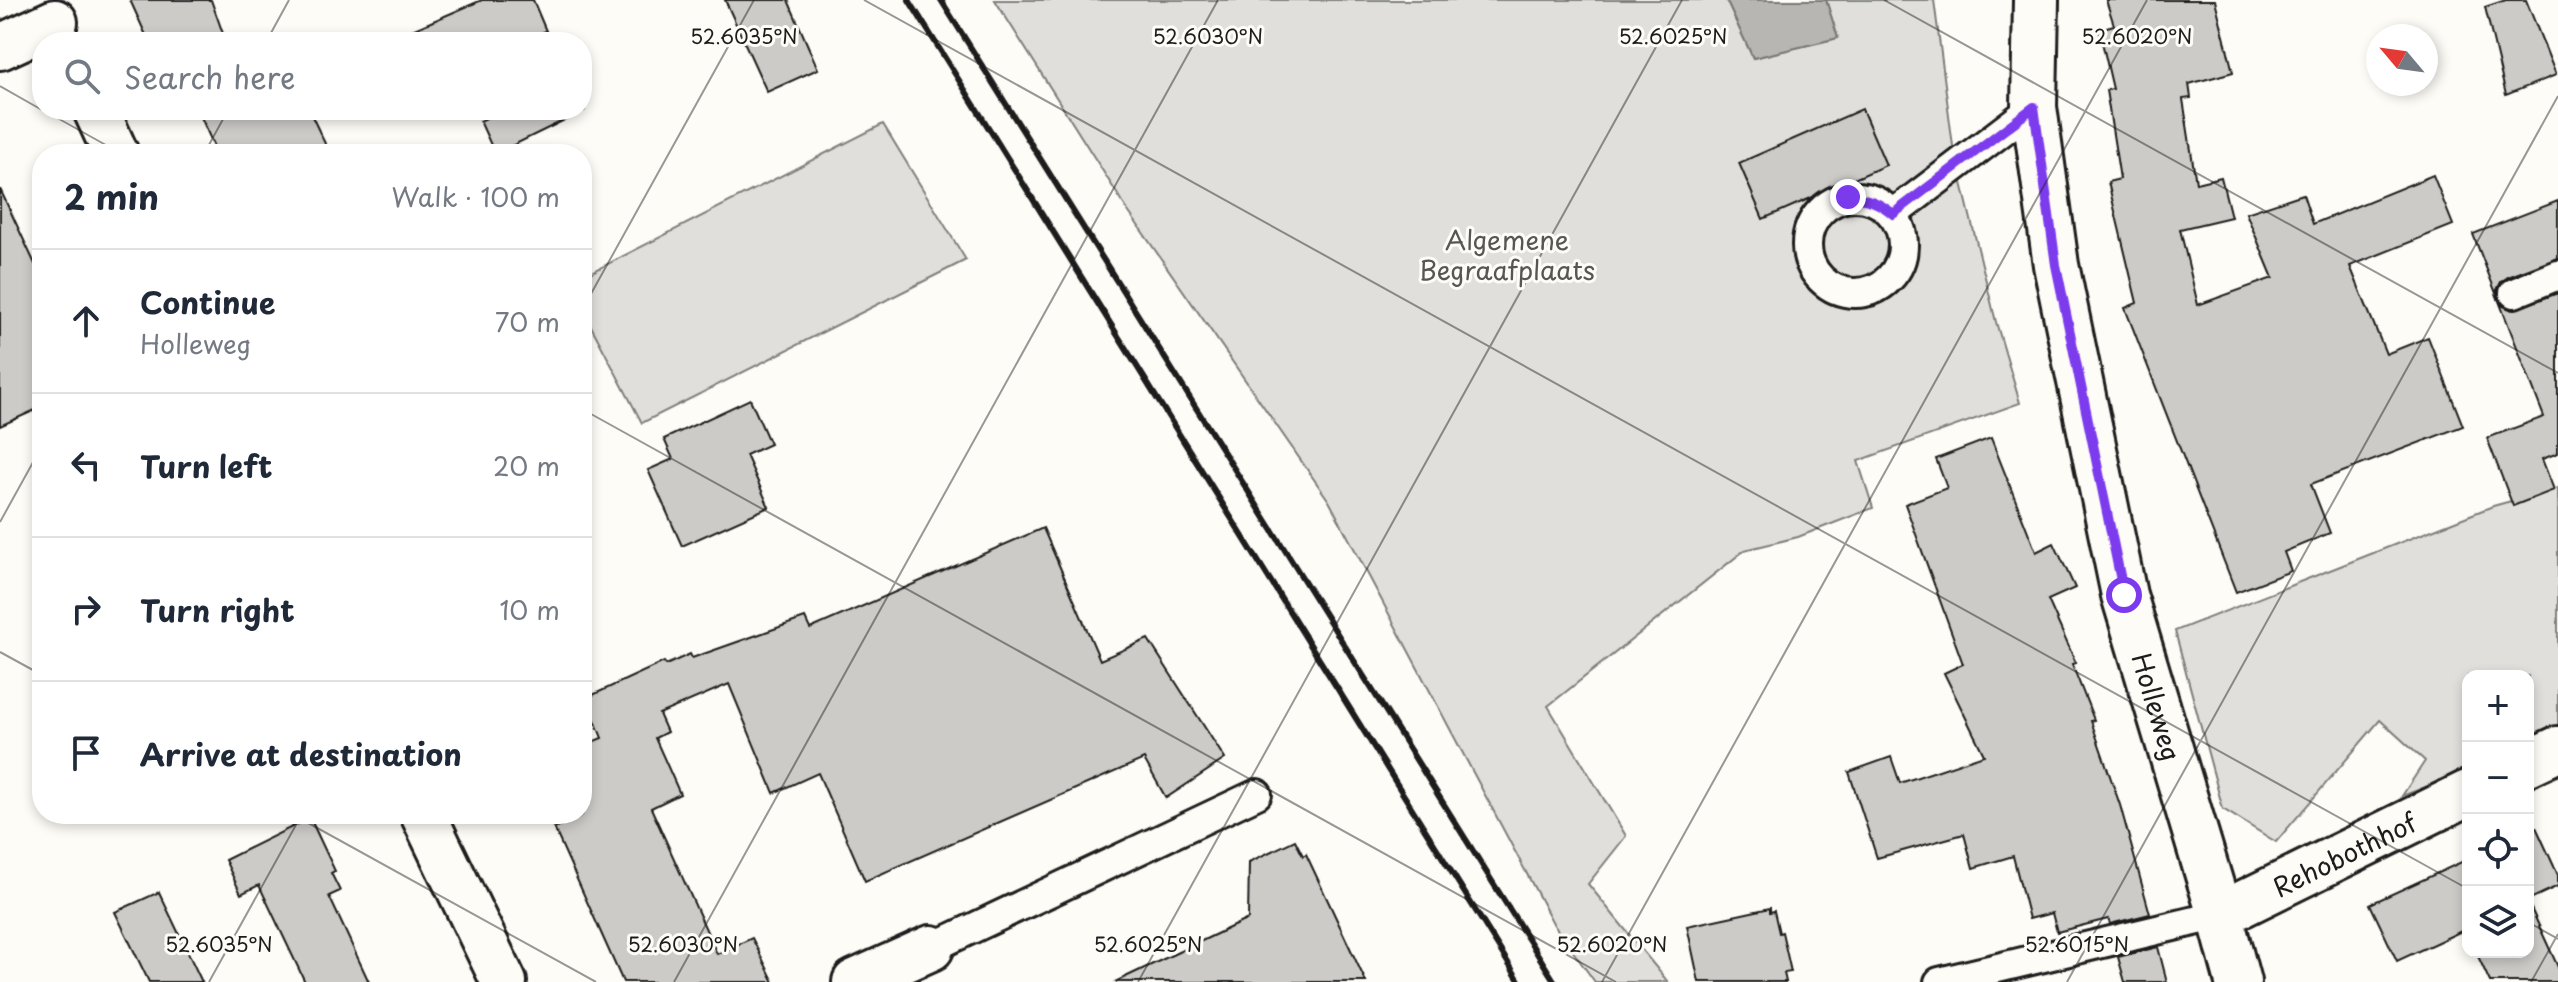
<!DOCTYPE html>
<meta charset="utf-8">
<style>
body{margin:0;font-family:"Playpen Sans",sans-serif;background:#f2f2f3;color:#1f2937}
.controls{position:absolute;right:24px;bottom:24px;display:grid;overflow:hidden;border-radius:16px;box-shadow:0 4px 12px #0003}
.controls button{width:72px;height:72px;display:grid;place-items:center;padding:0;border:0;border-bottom:2px solid #e0e1e3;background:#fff;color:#1f2937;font:40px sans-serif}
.compass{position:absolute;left:2366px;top:24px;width:72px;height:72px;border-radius:50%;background:#fff;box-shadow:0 4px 12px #0003;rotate:299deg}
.stop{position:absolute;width:24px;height:24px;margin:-18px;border:6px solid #7c3aed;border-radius:50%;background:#fff}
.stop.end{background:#7c3aed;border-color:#fff;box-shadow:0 2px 8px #0008}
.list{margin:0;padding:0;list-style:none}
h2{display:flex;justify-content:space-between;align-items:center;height:104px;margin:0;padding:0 32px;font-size:34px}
h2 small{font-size:26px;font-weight:400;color:#747a83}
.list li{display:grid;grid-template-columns:52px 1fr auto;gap:24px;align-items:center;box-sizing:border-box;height:144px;padding:0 32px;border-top:2px solid #e0e1e3}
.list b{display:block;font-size:30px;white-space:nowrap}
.list p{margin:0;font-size:26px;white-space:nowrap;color:#747a83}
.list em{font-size:26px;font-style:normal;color:#747a83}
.icon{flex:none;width:44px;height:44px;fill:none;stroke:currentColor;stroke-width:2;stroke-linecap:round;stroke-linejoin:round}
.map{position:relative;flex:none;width:2558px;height:982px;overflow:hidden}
.search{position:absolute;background:#fff;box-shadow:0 4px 12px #0003;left:32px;top:32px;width:560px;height:88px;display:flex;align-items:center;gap:20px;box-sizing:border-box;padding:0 28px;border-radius:32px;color:#747a83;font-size:30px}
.panel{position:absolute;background:#fff;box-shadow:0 4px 12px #0003;left:32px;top:144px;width:560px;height:680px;border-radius:32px}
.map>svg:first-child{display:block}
.green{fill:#e0dfdb;stroke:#7e7e7c;stroke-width:2}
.water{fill:#b7b6b2;stroke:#797876;stroke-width:2}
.building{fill:#cccbc8;stroke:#1c1c1c;stroke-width:2}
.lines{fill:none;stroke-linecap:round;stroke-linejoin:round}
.lane-casing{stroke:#1c1c1c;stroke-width:34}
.street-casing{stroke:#1c1c1c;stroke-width:50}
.lane{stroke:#fdfcf7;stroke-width:28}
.street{stroke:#fdfcf7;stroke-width:44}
.rail{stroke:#1c1c1c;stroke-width:6}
.route{stroke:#7c3aed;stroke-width:10}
.ticks{fill:none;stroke:#1c1c1c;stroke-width:2;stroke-opacity:0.45}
.labels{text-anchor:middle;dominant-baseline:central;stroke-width:6;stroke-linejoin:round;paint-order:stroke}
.park-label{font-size:26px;fill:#575655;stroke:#fdfcf7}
.street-label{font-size:26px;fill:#1c1c1c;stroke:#fdfcf7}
.ticks-label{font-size:20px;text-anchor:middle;fill:#1c1c1c;stroke:#fdfcf7;stroke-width:6;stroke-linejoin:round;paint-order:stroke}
</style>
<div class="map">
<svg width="2558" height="982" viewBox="0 0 2558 982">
<rect width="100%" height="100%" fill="#fdfcf7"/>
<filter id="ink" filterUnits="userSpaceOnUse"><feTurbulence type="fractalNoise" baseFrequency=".0125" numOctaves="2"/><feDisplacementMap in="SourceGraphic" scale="16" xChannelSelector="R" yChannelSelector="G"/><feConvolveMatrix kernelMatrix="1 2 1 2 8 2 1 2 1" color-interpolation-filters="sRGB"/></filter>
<g filter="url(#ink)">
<g class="green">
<polygon points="995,0 1726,0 1753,58 1838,38 1826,0 1934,0 1953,146 1996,322 2020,403 1858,461 1873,508 1798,537 1745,550 1548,706 1626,836 1588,884 1668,982 1595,982 1554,925 1329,501 1128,211"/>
<polygon points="883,124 966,260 642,423 582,309 582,277"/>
<polygon points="2558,488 2558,736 2528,748 2528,676 2468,676 2468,771 2402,796 2425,761 2380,720 2276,842 2223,809 2175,631 2493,506"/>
</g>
<polygon class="water" points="1726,0 1826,0 1838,38 1753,58"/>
<g class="building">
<polygon points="130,0 211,0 226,42 149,42"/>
<polygon points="482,0 533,0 546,31 519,42 384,42"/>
<polygon points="725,0 788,0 818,69 767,92"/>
<polygon points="2106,0 2215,0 2233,72 2189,84 2191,98 2183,99 2196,183 2221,177 2231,217 2180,229 2198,305 2273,278 2246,213 2303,194 2313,224 2433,175 2453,225 2350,266 2386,354 2428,337 2463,426 2311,484 2330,533 2284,552 2291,571 2236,592 2125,308 2137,303 2108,182 2120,179 2106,90 2113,89 2099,29 2114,25"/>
<polygon points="2506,0 2526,0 2556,75 2506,95 2485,7"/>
<polygon points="1862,109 1886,165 1763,219 1739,163"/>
<polygon points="198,110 309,110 330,154 217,154"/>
<polygon points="502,110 585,110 495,154 480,121"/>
<polygon points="0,189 42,279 42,407 0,426"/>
<polygon points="2558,201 2558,258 2508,277 2501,282 2497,290 2498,299 2503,306 2512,310 2558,293 2558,453 2542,459 2554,490 2513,506 2487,438 2544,417 2473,234"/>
<polygon points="750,399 770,444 746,455 769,507 682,546 648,470 673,459 664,439"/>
<polygon points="1991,438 2036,552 2054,543 2075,588 2048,600 2076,663 2072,664 2094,720 2091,721 2120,805 2150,914 2110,924 2108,919 2057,932 2052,913 2029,919 2013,856 1973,868 1964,834 1877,858 1849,772 1891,757 1900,783 1984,755 1944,673 1963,664 1905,504 1947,488 1936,459"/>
<polygon points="1043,528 1100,660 1148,639 1225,759 1166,798 1144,759 865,881 818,773 774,793 729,684 659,714 667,732 655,738 680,794 651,808 717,954 752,938 774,982 623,982 554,828 582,815 582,746 602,738 586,698 664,662 666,665 690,654 692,658 805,618 810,629"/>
<polygon points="310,818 335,871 331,873 340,891 329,896 369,982 305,982 259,885 241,894 225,860"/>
<polygon points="2536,827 2558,875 2558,886 2528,900 2528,831"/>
<polygon points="1295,840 1303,856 1306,854 1366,982 1115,982 1248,919 1249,862"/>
<polygon points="2468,859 2468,935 2466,929 2397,961 2370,904"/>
<polygon points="159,892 202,982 149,982 115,912"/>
<polygon points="2528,902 2558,967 2558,982 2490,982 2476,952 2528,952"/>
<polygon points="1770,908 1770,912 1774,911 1779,933 1782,932 1791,972 1784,973 1786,982 1699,982 1687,926"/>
<polygon points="2158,947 2167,982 2125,982 2118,957"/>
</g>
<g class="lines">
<g class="lane-casing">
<g id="lane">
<circle cx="1855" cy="245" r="48"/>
<polyline points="1893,214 2034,107"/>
<polyline points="2514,293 2558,275"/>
<polyline points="931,948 1257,794"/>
<polyline points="1939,982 2220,915"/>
</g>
</g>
<g class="street-casing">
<g id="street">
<path id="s1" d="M 2036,0 L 2034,107 L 2056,265 L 2124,595 L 2220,915 L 2238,982"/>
<polyline points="0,47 55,22"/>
<polyline points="96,110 116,154"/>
<polyline points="2528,763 2558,749"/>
<polyline points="423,814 504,982"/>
<path id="s2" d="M 2220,915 L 2468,793"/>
<polyline points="855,982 931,948"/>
</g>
</g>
<use href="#lane" class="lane"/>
<use href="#street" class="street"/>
<g class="rail">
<polyline points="909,0 1520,982"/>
<polyline points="941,0 1555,982"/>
</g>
</g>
</g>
<g class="lines" filter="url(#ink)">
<path class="route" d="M 1848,197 C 1867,198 1879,202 1893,214 L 2034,107 L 2056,265 L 2124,595"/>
</g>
<path class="ticks" d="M 864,0 L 2468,889M 1884,0 L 2558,373M 266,42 L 289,0M 0,86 L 42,110M 43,110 L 122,154M 204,154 L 228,110M 582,310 L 754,0M 582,409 L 1616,982M 0,522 L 42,446M 0,652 L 42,675M 292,814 L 596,982M 2528,922 L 2558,939M 209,982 L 302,814M 674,982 L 1218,0M 1138,982 L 1682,0M 1602,982 L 2147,0M 2067,982 L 2558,96M 2531,982 L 2558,934"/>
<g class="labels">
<g class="park-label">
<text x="1507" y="239">Algemene<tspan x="1507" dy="30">Begraafplaats</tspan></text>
</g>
<g class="street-label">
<text stroke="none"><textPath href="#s1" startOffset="720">Holleweg</textPath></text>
<text stroke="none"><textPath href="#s2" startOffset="138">Rehobothhof</textPath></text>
</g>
</g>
<g class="ticks-label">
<text x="744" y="44">52.6035°N</text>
<text x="1208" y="44">52.6030°N</text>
<text x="1673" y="44">52.6025°N</text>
<text x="2137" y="44">52.6020°N</text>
<text x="219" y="952">52.6035°N</text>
<text x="683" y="952">52.6030°N</text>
<text x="1148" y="952">52.6025°N</text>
<text x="1612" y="952">52.6020°N</text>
<text x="2077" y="952">52.6015°N</text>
</g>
</svg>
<div class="controls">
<button>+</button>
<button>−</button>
<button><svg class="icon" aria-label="locate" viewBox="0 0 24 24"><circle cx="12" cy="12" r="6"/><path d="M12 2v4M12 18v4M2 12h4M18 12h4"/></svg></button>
<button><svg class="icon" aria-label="layers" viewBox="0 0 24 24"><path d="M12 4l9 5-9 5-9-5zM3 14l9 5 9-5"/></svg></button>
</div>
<svg class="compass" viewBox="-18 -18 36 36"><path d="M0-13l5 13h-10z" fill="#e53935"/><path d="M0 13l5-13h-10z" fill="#747a83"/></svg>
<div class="stop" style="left:2124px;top:595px"></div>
<div class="stop end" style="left:1848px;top:197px"></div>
<div class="search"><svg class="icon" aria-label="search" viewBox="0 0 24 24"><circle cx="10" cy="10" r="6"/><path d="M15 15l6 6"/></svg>Search here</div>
<section class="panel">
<h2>2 min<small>Walk · 100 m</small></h2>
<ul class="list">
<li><svg class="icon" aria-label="ahead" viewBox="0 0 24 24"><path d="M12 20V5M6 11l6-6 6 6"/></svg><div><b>Continue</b><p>Holleweg</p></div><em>70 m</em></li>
<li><svg class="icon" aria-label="left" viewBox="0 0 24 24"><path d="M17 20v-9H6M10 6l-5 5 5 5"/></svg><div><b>Turn left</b></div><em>20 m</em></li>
<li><svg class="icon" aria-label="right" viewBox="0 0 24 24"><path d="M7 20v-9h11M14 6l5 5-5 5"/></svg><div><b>Turn right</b></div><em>10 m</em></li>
<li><svg class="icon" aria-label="arrive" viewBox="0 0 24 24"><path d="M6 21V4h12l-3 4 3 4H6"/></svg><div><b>Arrive at destination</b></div></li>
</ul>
</section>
</div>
